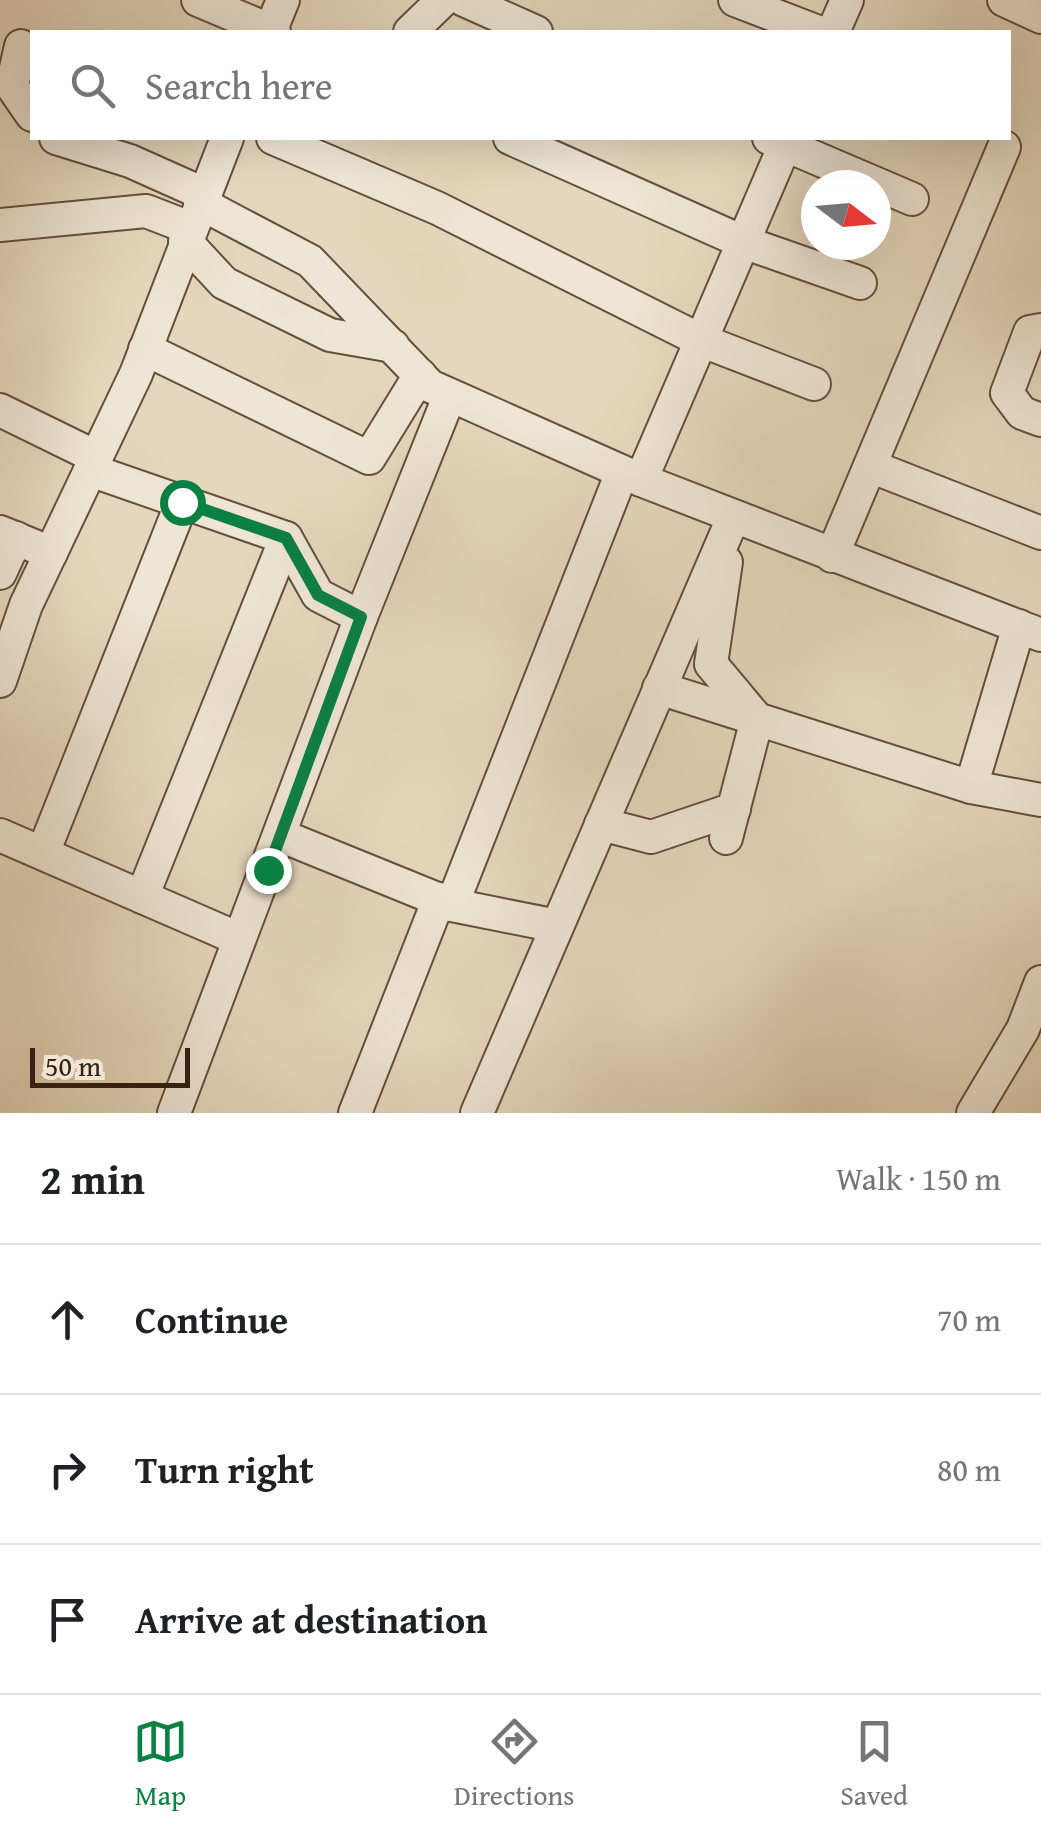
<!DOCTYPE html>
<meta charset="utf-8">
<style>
body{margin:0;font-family:"Gentium Book Plus",serif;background:#f2f2f2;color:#202124}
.compass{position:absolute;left:801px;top:170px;width:90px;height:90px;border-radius:50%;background:#fff;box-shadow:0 10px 40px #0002;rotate:106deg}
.scale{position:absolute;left:30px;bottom:25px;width:160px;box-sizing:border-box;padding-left:10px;border:5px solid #392212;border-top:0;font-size:28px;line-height:35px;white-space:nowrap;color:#392212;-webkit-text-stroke:8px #eee5d4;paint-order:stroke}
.stop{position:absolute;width:30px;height:30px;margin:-22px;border:8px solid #0b8043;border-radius:50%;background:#fff}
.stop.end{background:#0b8043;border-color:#fff;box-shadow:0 2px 10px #0008}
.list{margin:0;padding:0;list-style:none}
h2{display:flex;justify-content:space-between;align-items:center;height:130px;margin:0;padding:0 40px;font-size:42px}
h2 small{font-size:32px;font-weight:400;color:#757577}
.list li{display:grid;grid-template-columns:65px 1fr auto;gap:30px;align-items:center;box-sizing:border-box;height:150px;padding:0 40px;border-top:2px solid #e0e0e0}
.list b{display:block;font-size:38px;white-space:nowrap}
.list em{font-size:32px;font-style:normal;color:#757577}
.icon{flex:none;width:55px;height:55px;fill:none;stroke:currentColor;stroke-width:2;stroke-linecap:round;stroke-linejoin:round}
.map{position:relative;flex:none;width:1041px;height:1113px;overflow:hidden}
.search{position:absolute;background:#fff;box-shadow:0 10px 40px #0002;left:30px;right:30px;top:30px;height:110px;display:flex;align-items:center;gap:25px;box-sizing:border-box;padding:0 35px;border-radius:0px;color:#757577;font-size:38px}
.sheet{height:580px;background:#fff}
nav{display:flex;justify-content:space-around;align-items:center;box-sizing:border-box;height:140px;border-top:2px solid #e0e0e0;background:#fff;font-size:28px;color:#757577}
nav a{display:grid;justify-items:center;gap:5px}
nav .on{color:#0b8043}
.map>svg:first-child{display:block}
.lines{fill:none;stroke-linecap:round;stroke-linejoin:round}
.minor-casing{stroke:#644f3d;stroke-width:36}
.minor{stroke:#eee5d4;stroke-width:32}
.route{stroke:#0b8043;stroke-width:12}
</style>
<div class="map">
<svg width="1041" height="1113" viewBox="0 0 1041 1113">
<rect width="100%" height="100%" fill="#e5d7bd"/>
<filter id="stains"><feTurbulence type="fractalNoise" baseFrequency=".002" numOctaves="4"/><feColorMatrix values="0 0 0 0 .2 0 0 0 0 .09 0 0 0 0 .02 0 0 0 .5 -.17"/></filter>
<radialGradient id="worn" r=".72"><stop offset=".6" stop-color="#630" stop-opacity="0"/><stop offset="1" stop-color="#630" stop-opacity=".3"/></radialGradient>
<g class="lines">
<g class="minor-casing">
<g id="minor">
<polyline points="198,0 274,32"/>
<polyline points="464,0 536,32"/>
<polyline points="735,0 818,32"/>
<polyline points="1004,0 1041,17"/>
<polyline points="270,32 283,0"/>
<polyline points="410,32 443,0"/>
<polyline points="833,32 847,0"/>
<polyline points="21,46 12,86 32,115"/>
<polyline points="56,138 130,161 204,194"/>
<polyline points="273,138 437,208 700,340 814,384"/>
<polyline points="510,138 743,242 860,283"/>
<polyline points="769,138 912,199"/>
<polyline points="788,138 641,480 1041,635"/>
<polyline points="200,203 310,261 430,386 641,480"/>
<polyline points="0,225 146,211 190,228"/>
<polyline points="185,241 224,283 330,335 393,346"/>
<polyline points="1041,330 1030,332 1007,393 1022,413 1041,420"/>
<polyline points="145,349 369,458 420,375"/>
<polyline points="0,410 96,457"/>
<polyline points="870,466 1041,533"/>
<polyline points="90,470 286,538 318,595 361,617"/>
<polyline points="0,532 51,553"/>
<polyline points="832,556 1004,147"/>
<polyline points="726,562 711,664 757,719 726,838"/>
<polyline points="0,573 16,538"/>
<polyline points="0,681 26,605 136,374 227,138"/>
<polyline points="659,688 971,787 1041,800"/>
<polyline points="971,787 1019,626"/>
<polyline points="601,824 651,837 734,809"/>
<polyline points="0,835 239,939"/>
<polyline points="282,836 452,905 622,472"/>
<polyline points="43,853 182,502"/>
<polyline points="142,897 286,538"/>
<polyline points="452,905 557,926"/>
<polyline points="174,1113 361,617 449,397"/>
<polyline points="355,1113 439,899"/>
<polyline points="477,1113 733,518"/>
<polyline points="973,1113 1023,1029 1041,982"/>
</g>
</g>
<use href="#minor" class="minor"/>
</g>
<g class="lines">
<polyline class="route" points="182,502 286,538 318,595 361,617 268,870"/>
</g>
<rect width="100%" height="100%" filter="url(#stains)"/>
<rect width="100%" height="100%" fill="url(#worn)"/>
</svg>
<svg class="compass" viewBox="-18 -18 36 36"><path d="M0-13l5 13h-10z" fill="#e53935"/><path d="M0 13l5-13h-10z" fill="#757577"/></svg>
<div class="scale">50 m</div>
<div class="stop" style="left:182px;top:502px"></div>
<div class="stop end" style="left:268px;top:870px"></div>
<div class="search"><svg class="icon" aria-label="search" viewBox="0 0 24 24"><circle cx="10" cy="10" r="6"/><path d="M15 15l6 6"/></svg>Search here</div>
</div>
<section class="sheet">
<h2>2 min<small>Walk · 150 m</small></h2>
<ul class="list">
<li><svg class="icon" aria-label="ahead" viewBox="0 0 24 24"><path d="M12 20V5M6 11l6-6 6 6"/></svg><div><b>Continue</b></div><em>70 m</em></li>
<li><svg class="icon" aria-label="right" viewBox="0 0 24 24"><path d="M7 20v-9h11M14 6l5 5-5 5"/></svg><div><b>Turn right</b></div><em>80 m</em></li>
<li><svg class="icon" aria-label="arrive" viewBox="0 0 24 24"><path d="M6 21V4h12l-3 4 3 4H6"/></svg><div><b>Arrive at destination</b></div></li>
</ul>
</section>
<nav>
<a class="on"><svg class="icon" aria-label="map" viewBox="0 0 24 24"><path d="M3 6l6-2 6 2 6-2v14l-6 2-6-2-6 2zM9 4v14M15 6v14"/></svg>Map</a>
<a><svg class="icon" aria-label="directions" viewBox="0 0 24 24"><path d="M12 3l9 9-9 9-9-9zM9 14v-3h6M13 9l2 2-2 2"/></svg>Directions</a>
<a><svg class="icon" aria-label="saved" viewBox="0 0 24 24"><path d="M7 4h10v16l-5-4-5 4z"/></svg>Saved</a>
</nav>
